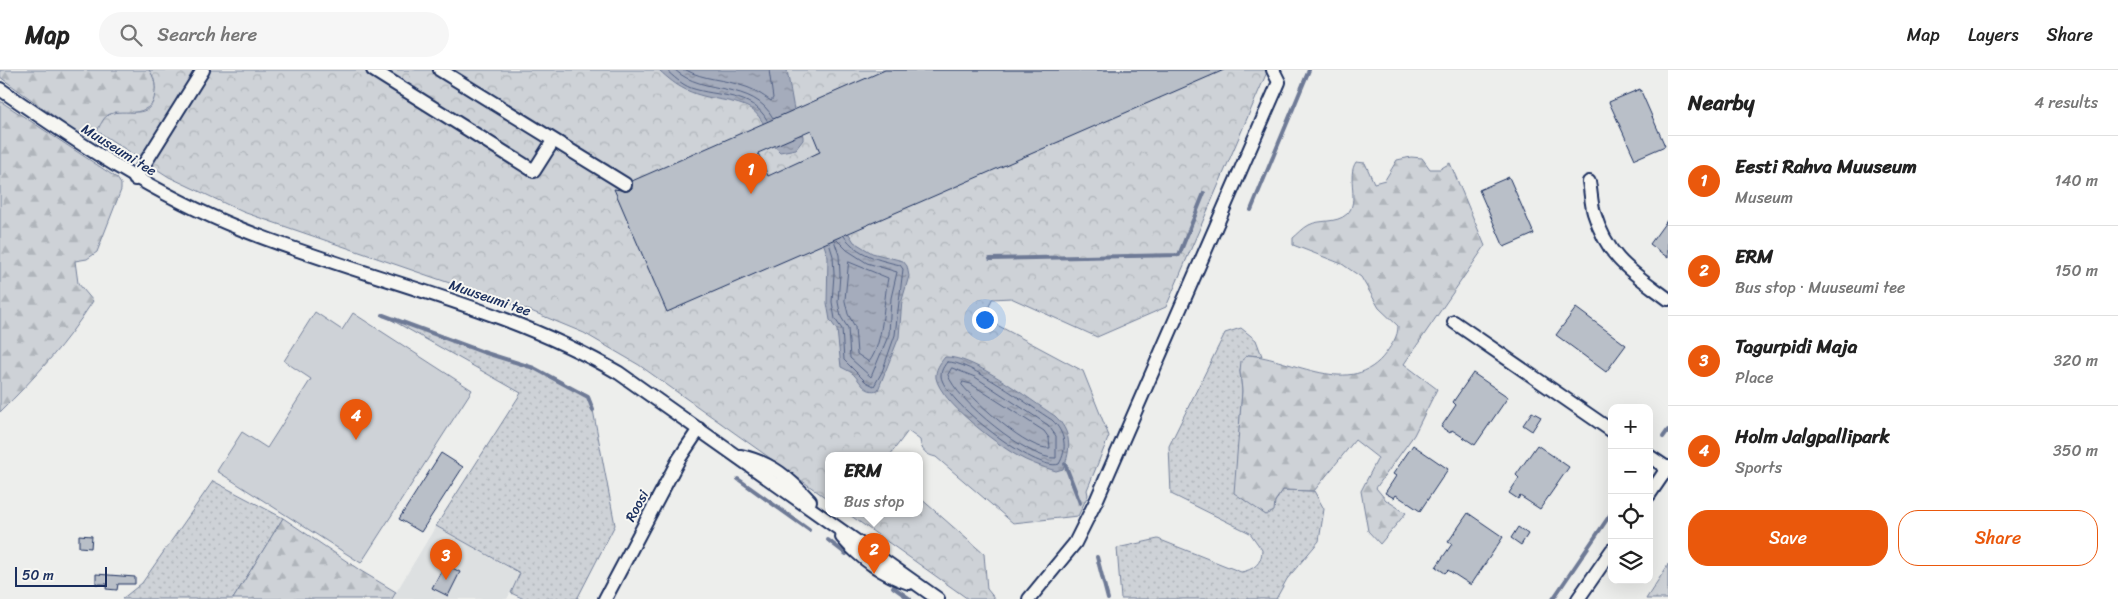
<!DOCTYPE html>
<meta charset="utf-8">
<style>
body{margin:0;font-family:Sriracha,sans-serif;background:#f6f6f6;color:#222}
.controls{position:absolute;right:15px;bottom:15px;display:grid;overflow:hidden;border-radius:10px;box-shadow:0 5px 20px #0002}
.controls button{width:45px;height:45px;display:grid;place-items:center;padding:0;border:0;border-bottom:1px solid #e0e0e0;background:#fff;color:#222;font:25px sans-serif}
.scale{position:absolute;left:15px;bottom:12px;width:92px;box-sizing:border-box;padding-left:5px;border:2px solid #1b2f5e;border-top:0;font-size:14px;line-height:18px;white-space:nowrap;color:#1b2f5e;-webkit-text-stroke:4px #f6f6f2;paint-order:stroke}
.you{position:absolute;left:984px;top:249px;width:18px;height:18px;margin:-12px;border:4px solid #fff;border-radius:50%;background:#1a73e8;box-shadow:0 0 0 8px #1a73e833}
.badge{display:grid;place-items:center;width:32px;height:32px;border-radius:50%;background:#ea580c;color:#fff;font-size:16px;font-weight:700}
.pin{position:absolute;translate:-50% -41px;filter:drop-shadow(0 1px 2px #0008)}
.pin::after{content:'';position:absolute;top:26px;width:18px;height:15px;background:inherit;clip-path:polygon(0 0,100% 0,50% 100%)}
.popup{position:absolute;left:825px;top:382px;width:98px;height:65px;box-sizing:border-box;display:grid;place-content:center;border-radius:10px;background:#fff;filter:drop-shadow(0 1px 4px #0005);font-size:16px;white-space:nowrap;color:#767676}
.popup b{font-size:19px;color:#222}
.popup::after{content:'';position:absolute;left:50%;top:100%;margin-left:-10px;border:10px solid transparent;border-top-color:#fff}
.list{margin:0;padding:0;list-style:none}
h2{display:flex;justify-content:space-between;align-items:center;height:65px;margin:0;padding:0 20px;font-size:21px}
h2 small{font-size:16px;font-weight:400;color:#767676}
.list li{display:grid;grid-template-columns:32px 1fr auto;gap:15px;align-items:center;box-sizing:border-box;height:90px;padding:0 20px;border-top:1px solid #e0e0e0}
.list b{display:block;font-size:19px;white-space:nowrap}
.list p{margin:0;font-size:16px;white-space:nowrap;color:#767676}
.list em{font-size:16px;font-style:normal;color:#767676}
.actions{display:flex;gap:10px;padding:15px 20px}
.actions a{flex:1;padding:11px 0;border:1px solid #ea580c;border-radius:20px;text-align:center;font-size:18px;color:#ea580c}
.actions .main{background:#ea580c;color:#fff}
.icon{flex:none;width:28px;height:28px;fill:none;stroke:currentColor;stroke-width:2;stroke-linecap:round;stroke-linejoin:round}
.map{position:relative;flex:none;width:1668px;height:529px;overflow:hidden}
header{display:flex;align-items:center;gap:30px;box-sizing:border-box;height:70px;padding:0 25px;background:#fff;border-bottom:1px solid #e0e0e0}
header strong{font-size:24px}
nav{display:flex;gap:28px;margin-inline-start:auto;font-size:18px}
.search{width:350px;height:45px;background:#f6f6f6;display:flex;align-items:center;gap:12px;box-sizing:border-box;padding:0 18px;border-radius:28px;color:#767676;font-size:19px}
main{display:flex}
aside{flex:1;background:#fff}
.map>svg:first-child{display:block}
.built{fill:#dde0e1}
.grass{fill:url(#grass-dots);stroke:#74809a}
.forest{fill:url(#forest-firs);stroke:#74809a}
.park{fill:url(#park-crowns);stroke:#74809a}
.garden{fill:#ced2d7;stroke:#74809a}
.water{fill:url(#water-ripples);stroke:#6e7a96}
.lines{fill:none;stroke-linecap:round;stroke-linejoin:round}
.shore{stroke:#526184;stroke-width:1}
.stream{stroke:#6e7a96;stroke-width:4}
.building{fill:#b9bfc8;stroke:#1b2f5e;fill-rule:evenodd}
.minor-casing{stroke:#1b2f5e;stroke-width:16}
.minor{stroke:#f6f6f2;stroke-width:12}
.labels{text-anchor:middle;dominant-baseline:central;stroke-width:4;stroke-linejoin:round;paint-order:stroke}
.street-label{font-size:14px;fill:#1b2f5e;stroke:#f6f6f2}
</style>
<header>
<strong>Map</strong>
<div class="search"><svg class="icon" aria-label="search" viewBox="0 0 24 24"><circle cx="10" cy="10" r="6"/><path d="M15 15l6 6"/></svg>Search here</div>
<nav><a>Map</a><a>Layers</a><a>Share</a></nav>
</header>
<main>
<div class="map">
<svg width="1668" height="529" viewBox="0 0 1668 529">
<defs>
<pattern id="grass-dots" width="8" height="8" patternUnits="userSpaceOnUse" patternTransform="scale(1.25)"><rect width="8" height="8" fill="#ced2d7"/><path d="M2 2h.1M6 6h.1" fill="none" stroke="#b0b5bb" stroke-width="1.8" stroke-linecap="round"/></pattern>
<pattern id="forest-firs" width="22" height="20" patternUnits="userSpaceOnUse" patternTransform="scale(1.25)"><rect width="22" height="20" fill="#ced2d7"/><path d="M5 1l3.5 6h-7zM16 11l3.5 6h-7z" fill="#b0b5bb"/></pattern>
<pattern id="park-crowns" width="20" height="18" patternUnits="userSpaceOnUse" patternTransform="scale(1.25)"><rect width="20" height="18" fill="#ced2d7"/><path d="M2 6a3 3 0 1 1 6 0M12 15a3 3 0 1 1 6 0" fill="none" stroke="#b0b5bb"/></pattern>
<pattern id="water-ripples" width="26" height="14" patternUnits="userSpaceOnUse" patternTransform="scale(1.25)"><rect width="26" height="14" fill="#a5acbc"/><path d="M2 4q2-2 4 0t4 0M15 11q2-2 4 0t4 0" fill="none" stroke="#868c9c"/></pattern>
</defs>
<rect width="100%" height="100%" fill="#edeeec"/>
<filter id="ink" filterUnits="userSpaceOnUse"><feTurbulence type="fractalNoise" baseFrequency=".02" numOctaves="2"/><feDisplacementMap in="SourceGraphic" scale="10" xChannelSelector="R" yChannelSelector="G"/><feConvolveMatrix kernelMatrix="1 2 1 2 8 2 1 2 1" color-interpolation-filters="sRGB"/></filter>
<g filter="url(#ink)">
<polygon class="built" points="436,456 520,504 507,529 392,529"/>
<g class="grass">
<polygon points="383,245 483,282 534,298 588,327 593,340 615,455 577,529 524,529 511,523 520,503 436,456 521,323"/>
<path d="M 1241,258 L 1256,270 L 1262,286 L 1248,285 L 1240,301 L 1242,321 L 1239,365 L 1256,437 L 1266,445 L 1283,420 L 1314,421 L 1324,439 L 1319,471 L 1287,509 L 1276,529 L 1121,529 L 1117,478 L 1158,469 L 1241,502 C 1253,500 1262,494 1262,480 L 1250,463 L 1171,424 L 1169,376 L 1225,263 Z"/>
<polygon points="213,411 283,448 233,529 122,529 142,513"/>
</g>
<g class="forest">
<path d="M 0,0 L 149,0 C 153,4 154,9 155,15 C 160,41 135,45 115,42 L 97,61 L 102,70 L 95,76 L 0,7 Z"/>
<path d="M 0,31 L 117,108 L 121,114 L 121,120 L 97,182 L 87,189 L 75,191 L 78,213 L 93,231 C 67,272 34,309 0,342 Z"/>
<path d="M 1411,87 L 1422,88 L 1430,99 L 1440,99 L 1450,93 L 1485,176 L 1404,294 L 1437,319 L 1414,365 L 1376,418 L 1386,430 L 1406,443 L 1380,474 L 1368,461 L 1361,421 L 1378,388 L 1355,370 L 1314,421 L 1283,420 L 1275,431 L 1274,441 L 1266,445 L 1234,423 L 1242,321 L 1240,301 L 1241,291 L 1248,285 C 1292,288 1352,330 1386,283 C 1392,274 1398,267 1398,256 L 1379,238 L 1361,207 L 1342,194 L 1293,175 L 1293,168 C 1298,164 1303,158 1309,155 C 1320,149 1336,154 1347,144 C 1360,132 1346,106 1356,92 L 1365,93 L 1374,113 L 1385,110 L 1397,90 Z"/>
<polygon points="283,448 361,501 396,522 392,529 233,529"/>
<polygon points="1668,494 1668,529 1646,529 1668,495"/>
</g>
<g class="park">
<path d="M 149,0 L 1271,0 L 1267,2 L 1166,237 L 1097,267 L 1011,228 L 992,229 L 986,244 L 997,255 L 1083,301 L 1109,366 L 1087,420 L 1088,425 L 1078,446 L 1013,453 L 936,387 C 926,385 921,380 920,370 L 908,361 L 890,385 L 829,385 L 829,430 L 639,295 L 584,263 L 531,241 L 243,142 L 169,107 L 97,61 C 100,56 103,48 108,45 C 124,36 153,54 155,22 C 156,15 154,6 149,0 Z"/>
<polygon points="919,427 984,484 987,519 995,529 968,529 847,443 919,443"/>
</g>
<polygon class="garden" points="315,242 342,260 353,243 472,320 361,493 217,401 242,362 267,378 311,309 284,291"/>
<g class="water">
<path d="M 659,0 L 787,0 L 796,51 L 803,66 L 803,70 L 796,79 L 780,82 L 776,78 C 769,66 763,47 751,39 C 741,33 728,31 717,29 C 690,24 678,18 659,0 Z"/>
<path d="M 839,148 L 854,172 L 872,183 L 903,191 L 907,196 L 909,206 L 902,230 L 899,267 L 878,320 C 864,324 861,311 852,303 C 849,301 845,299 841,297 L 837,260 L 830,250 L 827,233 L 828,187 L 821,166 Z"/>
<path d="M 945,287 C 975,286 1028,329 1055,346 C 1071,361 1072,379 1063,399 L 1056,401 C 1042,397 1028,392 1016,385 C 995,373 941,332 936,308 C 935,300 940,293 945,287 Z"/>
</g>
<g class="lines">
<g class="shore">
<path d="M 666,0 C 674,7 681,14 691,18 C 717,27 752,22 767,50"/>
<path d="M 675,0 C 703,26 753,10 773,48"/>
<path d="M 686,0 C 704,10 724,9 743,16 C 754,19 762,25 771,31 L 773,28 L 769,0"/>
<polygon points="837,170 847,180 867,193 897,202 891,228 889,264 871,307 850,288 848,258 841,247 838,232 840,204 839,185 835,173"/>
<path d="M 829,173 L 833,186 L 834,204 L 832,232 L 835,249 L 842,259 L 844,290 L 866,312 L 874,316 L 882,302 L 895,265 L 903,199 L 900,195 C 879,190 857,185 844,166"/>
<path d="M 849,192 L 888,208 C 883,232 884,273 869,292 L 857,284 L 855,257 L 848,244 L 845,231 Z"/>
<path d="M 947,292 C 969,290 1031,337 1052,350 C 1065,362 1068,379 1059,394 C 1036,403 943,330 941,306 C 941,300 944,296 947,292 Z"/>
<path d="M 952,298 L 975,307 L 1048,355 L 1056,366 L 1056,388 C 1030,391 955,329 948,305 Z"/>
<path d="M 963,312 L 971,314 L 1044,361 L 1049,368 L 1050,378 C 1028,381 976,332 962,315 Z"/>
</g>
<g class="stream">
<polyline points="1251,140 1309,0"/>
<polyline points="990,189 1179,185 1204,123"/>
<polyline points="383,245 483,282 534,298 588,327 593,340"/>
<polyline points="1663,367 1668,360"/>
<polyline points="1065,394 1080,433"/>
<polyline points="738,409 809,460"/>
<polyline points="828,470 846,484"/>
<polyline points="1097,487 1108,529"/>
<polyline points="893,517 910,529"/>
<polyline points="1553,529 1612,442"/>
</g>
</g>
<g class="building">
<path d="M 885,0 L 1224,0 L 667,242 L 614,119 L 628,121 L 632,118 L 632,111 ZM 811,60 L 820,82 L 768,106 L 758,83 Z"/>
<polygon points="1640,19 1665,76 1635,89 1609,32"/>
<polygon points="1509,107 1534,164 1504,177 1479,120"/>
<polygon points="1668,149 1668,188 1650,174"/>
<polygon points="1576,238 1626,275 1606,302 1556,265"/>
<polygon points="1473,303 1508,327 1475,375 1452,360 1450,363 1441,357 1456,335 1453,332"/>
<polygon points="1532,342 1541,347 1532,361 1523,355"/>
<polygon points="1413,375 1448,399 1420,441 1396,425 1394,428 1385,423 1396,406 1393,404"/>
<polygon points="1537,375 1569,397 1540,439 1520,426 1518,429 1509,423 1519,408 1516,405"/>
<polygon points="441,383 463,397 421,462 399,449"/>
<polygon points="1468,443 1503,467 1471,515 1448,500 1445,503 1436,497 1452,474 1448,472"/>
<polygon points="1518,457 1528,464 1521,475 1511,468"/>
<polygon points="79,465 92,466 91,478 79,477"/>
<polygon points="445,494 460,502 448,526 432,518"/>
<polygon points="96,504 135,507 135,514 118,514 117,520 106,519 107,514 96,514"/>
</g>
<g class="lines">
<g class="minor-casing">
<g id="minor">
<polyline points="373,0 534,101 553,71"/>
<polyline points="440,0 625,114"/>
<path d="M 0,19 C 78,73 154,124 241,159 C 367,210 501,234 619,303 L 938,529"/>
<polyline points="135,109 203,0"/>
<path d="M 1589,112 C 1591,122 1591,133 1594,143 C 1608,189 1632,202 1668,229"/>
<polyline points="1454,252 1612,361"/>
<path d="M 741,386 C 772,393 789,408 810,431"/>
<polyline points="1649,386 1667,398"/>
<polyline points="1649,425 1668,397"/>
<path d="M 842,467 C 860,488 882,504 909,513"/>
<polyline points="605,529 679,389 699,359"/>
<polyline points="1029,529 1075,473 1097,429 1279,12 1273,0"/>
<polyline points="1578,529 1612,480"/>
</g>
</g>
<use href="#minor" class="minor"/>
</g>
</g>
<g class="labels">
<g class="street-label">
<text transform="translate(119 80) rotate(32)">Muuseumi tee</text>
<text transform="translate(490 228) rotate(19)">Muuseumi tee</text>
<text transform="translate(637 436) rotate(-62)">Roosi</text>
</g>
</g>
</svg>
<div class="controls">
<button>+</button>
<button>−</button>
<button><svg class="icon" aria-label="locate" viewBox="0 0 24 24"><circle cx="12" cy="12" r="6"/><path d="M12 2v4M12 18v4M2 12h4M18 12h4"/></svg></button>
<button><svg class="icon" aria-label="layers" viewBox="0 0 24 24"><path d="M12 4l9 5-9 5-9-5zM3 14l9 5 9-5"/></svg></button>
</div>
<div class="scale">50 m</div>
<div class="you"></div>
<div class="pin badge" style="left:751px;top:124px">1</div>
<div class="pin badge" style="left:874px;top:504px">2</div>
<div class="popup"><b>ERM</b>Bus stop</div>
<div class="pin badge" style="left:446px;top:510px">3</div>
<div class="pin badge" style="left:356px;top:370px">4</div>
</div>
<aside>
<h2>Nearby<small>4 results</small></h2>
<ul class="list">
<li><span class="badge">1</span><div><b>Eesti Rahva Muuseum</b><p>Museum</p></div><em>140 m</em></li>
<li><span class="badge">2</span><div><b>ERM</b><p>Bus stop · Muuseumi tee</p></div><em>150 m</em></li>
<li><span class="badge">3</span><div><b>Tagurpidi Maja</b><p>Place</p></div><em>320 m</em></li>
<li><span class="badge">4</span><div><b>Holm Jalgpallipark</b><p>Sports</p></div><em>350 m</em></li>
</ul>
<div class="actions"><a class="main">Save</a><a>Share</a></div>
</aside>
</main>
